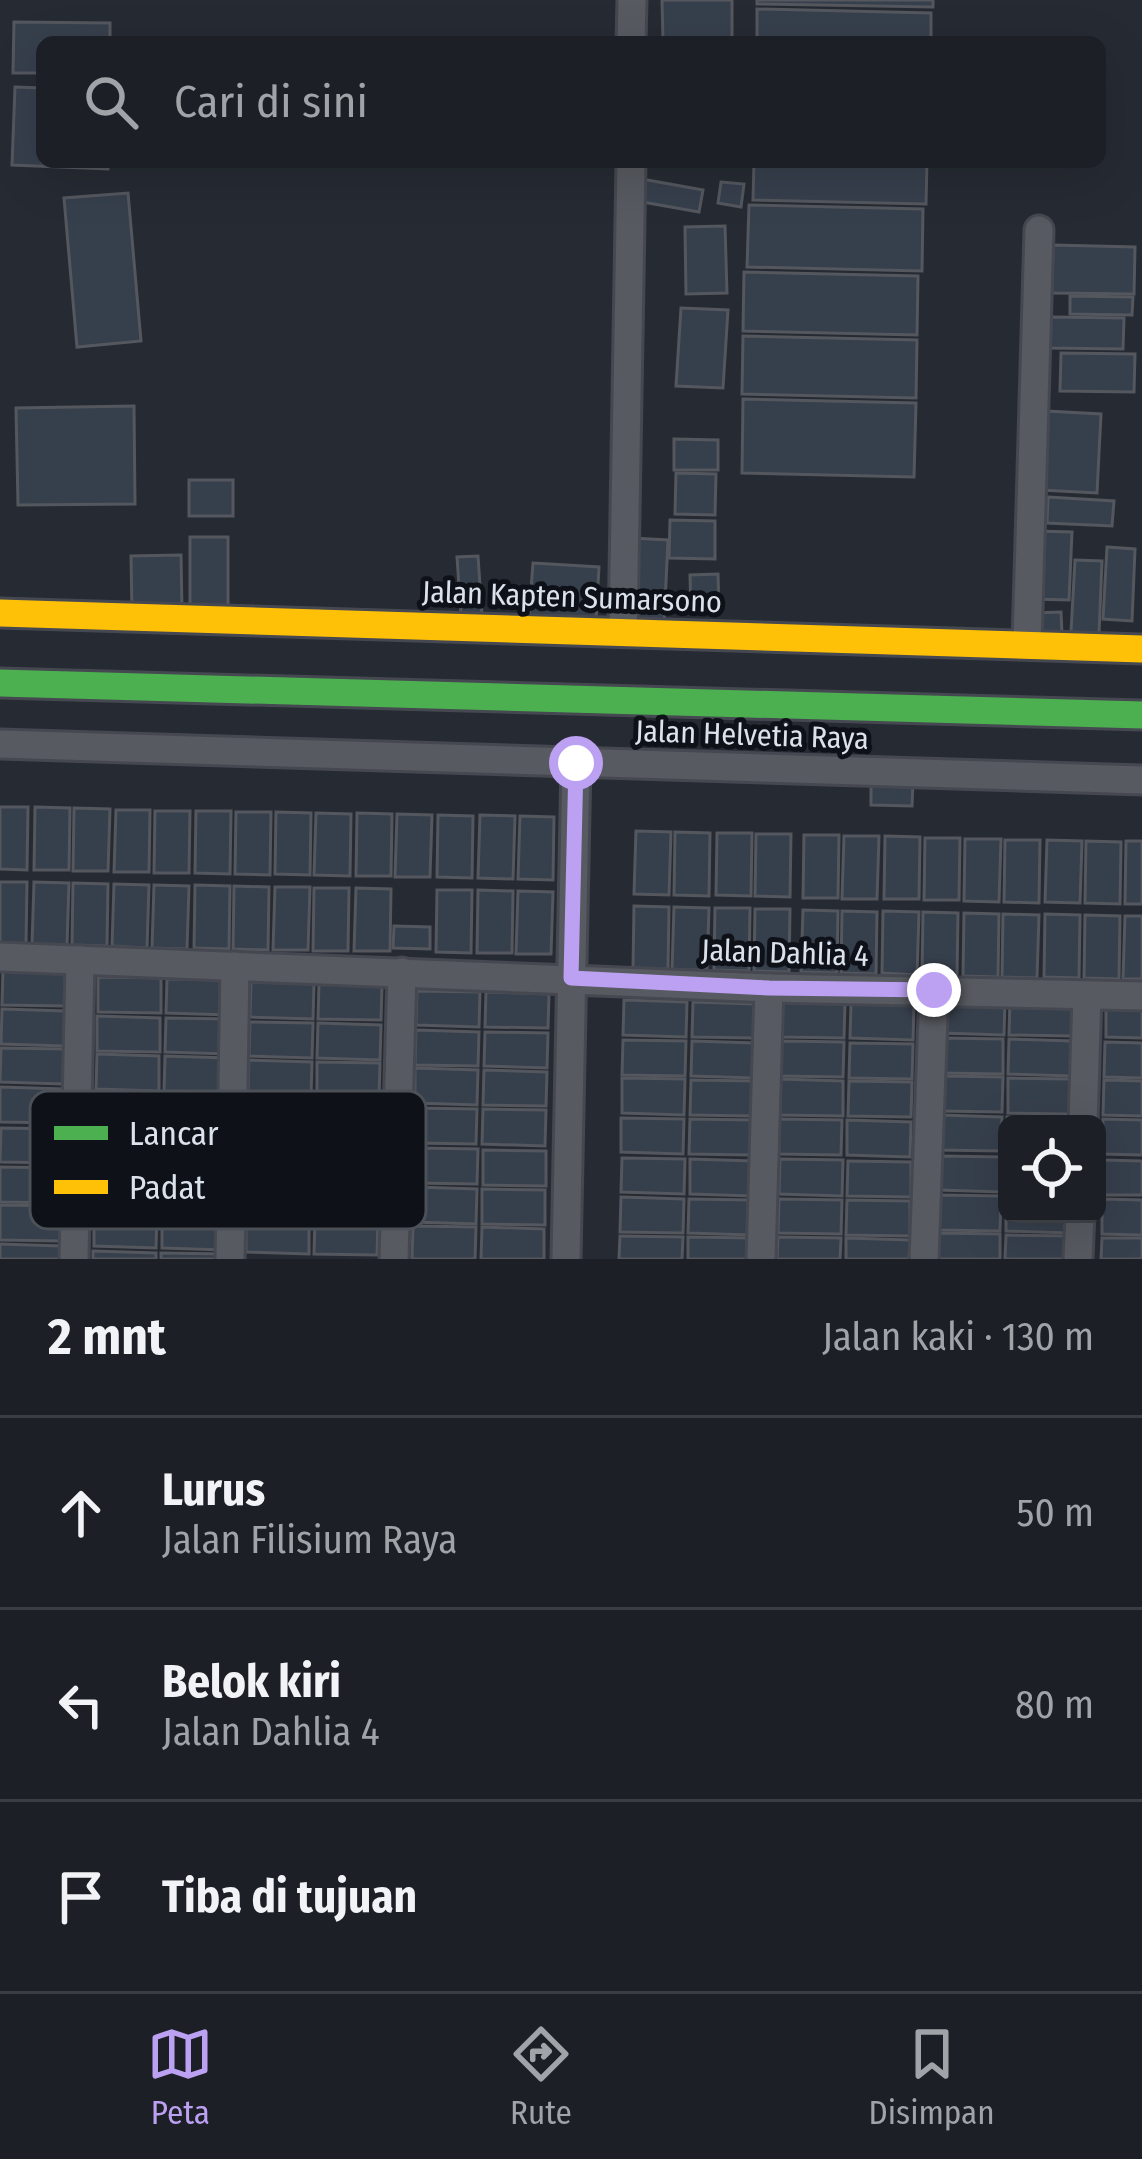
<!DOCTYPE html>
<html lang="id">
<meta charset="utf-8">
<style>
body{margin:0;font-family:"Fira Sans Condensed",sans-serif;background:#25282e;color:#f1f3f6}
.controls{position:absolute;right:36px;bottom:36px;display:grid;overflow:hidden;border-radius:18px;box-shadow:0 12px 48px #0002}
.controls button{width:108px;height:108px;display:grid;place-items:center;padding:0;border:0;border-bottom:3px solid #3a3e43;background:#1c2026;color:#f1f3f6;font:60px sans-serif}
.stop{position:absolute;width:36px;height:36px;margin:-27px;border:9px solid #bca0f2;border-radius:50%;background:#fff}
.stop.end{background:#bca0f2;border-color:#fff;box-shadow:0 3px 12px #0008}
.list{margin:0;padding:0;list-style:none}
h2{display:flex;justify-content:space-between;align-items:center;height:156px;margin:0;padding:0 48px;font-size:51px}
h2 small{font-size:39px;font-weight:400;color:#a0a3a7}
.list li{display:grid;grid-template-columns:78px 1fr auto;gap:36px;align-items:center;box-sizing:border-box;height:192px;padding:0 48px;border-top:3px solid #3a3e43}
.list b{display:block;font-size:45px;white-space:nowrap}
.list p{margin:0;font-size:39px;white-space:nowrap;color:#a0a3a7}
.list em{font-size:39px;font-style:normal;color:#a0a3a7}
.icon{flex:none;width:66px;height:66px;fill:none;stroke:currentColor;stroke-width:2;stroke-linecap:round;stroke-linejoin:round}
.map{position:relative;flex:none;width:1142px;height:1259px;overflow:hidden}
.search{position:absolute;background:#1c2026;box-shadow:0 12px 48px #0002;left:36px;right:36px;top:36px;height:132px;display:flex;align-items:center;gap:30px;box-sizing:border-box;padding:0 42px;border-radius:18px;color:#a0a3a7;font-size:45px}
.sheet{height:732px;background:#1c2026}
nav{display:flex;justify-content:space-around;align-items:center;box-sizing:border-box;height:168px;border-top:3px solid #3a3e43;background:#1c2026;font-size:33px;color:#a0a3a7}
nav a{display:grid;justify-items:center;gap:6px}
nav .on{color:#bca0f2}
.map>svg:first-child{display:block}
.building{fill:#363f4c;stroke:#54575e;stroke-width:3}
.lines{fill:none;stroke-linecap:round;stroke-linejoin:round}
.street-casing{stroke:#454850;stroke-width:33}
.fast-casing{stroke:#454850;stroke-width:33}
.slow-casing{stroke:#454850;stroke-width:33}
.street{stroke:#575a60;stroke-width:27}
.fast{stroke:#4caf50;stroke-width:27}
.slow{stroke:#ffc107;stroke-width:27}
.route{stroke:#bca0f2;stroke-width:15}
.labels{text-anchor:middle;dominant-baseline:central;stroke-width:10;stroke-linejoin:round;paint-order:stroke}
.street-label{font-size:30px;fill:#dce2eb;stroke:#0e1218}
.key{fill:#0e1218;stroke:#4c5057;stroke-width:3}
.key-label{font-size:33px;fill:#dce2eb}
</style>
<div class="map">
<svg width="1142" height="1259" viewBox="0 0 1142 1259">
<rect width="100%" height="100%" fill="#262a32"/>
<g class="building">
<polygon points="662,0 732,0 732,39 663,40"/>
<polygon points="757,0 933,0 933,7 757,4"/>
<polygon points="757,9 931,13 931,42 757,42"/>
<polygon points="14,22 110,23 110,42 42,42 42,73 13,73"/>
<polygon points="15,87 42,88 42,162 109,162 108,169 12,165"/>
<polygon points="754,162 927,162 926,204 753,200"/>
<polygon points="642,179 703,190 699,212 637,201"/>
<polygon points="721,182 744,184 741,207 718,203"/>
<polygon points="128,193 141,341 77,347 64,198"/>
<polygon points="749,205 923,209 922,271 747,267"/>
<polygon points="725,226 727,293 686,294 685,227"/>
<polygon points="1053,245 1135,247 1134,294 1052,293"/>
<polygon points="744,272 918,276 917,335 743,331"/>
<polygon points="1070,296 1133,297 1132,315 1070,314"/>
<polygon points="681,308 728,310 723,388 676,386"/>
<polygon points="1051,317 1124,318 1123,349 1050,348"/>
<polygon points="743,336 917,340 916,398 742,394"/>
<polygon points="1061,353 1135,354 1134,392 1060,391"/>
<polygon points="743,399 916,403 914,477 742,473"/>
<polygon points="134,406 135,504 18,505 16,408"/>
<polygon points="1046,411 1101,414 1097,493 1041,490"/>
<polygon points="674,439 718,440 718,470 674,470"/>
<polygon points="676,473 716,474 715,515 675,514"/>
<rect x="189" y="480" width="44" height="36"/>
<polygon points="1048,497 1114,501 1112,526 1047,523"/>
<polygon points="670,520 715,521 715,559 669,558"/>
<polygon points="1034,531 1072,532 1069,600 1031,599"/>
<rect x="190" y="537" width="38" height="74"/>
<polygon points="631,538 668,540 664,625 628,624"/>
<polygon points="1107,547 1135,549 1132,621 1103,619"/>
<polygon points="181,555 182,612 132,613 131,556"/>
<polygon points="478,556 482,615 461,616 457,557"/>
<polygon points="1075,560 1102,561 1099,634 1071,632"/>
<polygon points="533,563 599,567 596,621 529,617"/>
<polygon points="718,574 719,611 691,612 690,575"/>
<polygon points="1061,612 1062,634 1031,632 1033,613"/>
<polygon points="871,781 913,781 912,806 871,805"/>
<polygon points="0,807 28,807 27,870 0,869"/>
<polygon points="35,807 70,808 69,870 34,870"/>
<polygon points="74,808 110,809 108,871 73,871"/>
<polygon points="116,810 150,810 149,872 114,872"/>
<polygon points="155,811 190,811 189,873 154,873"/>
<polygon points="196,811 231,811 230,874 195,873"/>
<polygon points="236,812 271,812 270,875 235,874"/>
<polygon points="276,812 311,813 310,875 275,874"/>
<polygon points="316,813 351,814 350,876 314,875"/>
<polygon points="357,813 392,814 391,876 356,876"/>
<polygon points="397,814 432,815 430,877 395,877"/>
<polygon points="438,815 473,816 472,878 437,877"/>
<polygon points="480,815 515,816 513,879 478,878"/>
<polygon points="520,816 554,817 553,880 518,879"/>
<polygon points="636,831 671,832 669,895 634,894"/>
<polygon points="675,832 710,833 709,896 674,895"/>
<polygon points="717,833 752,833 751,896 716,895"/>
<polygon points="756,834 791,834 790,897 755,896"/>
<polygon points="804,835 839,835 838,898 803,898"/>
<polygon points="844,836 879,836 877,899 842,899"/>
<polygon points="885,836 920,837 919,899 884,899"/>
<polygon points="925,838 960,838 959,900 924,900"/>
<polygon points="965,839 1001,839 999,902 964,901"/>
<polygon points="1005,840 1040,840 1039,903 1004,902"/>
<polygon points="1047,840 1082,841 1080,903 1045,902"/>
<polygon points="1086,841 1121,842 1120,904 1085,903"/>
<polygon points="1126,841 1142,841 1142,904 1125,904"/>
<polygon points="0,882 27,882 26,945 0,945"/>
<polygon points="34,882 69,883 67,945 32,944"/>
<polygon points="73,883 108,884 107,946 72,945"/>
<polygon points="114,884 149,885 147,948 112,946"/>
<polygon points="154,885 189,886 187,949 152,948"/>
<polygon points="195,885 230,886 229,949 194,948"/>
<polygon points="234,886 269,887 268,950 233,949"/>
<polygon points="275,887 310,887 308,950 273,950"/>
<polygon points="314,888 349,888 348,951 313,951"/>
<polygon points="356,888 391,889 390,951 354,951"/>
<polygon points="437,890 472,890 471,953 436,952"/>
<polygon points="478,890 513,891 512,953 477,953"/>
<polygon points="518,891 553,892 551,954 516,954"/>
<polygon points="634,906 669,907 668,969 633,969"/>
<polygon points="674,907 709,908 707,970 672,970"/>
<polygon points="715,908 750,908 749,971 714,970"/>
<polygon points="755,909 790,909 789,972 754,971"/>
<polygon points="803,910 838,911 837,973 801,972"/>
<polygon points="842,911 877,912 876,974 841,973"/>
<polygon points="883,911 919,912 917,975 882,973"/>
<polygon points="923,912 958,913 957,976 922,975"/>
<polygon points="964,913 999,914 998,977 963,976"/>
<polygon points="1003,914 1039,915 1037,978 1002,977"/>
<polygon points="1045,914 1080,915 1079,978 1044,977"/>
<polygon points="1085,915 1120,916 1119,979 1084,978"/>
<polygon points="1125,916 1142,916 1142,979 1123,979"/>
<polygon points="394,926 430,927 430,949 393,948"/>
<polygon points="3,970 66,971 65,1006 2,1005"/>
<polygon points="98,977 161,978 161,1013 98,1012"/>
<polygon points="167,979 230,980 229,1015 166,1013"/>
<polygon points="251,982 314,984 313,1019 250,1017"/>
<polygon points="319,984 382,985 381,1020 318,1019"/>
<polygon points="417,991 480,992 479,1027 416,1025"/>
<polygon points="486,992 549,994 548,1028 485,1027"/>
<polygon points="942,998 1005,1000 1004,1035 941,1033"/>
<polygon points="624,1000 687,1002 686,1037 623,1035"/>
<polygon points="1010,1000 1073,1001 1072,1036 1009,1035"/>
<polygon points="693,1002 756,1004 755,1038 692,1037"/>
<polygon points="782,1002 845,1004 844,1038 781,1037"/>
<polygon points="1106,1003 1142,1003 1142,1038 1106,1037"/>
<polygon points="851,1004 914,1005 913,1040 850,1038"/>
<polygon points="2,1009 65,1011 64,1046 1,1044"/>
<polygon points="97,1016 160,1018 160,1052 97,1051"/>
<polygon points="166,1018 229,1019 228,1054 165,1052"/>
<polygon points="250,1022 313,1023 312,1058 249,1056"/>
<polygon points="318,1023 381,1025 380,1060 317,1058"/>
<polygon points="416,1030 479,1032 478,1066 415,1065"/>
<polygon points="485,1032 548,1033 547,1068 484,1066"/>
<polygon points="941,1038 1003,1039 1003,1074 940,1073"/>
<polygon points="1009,1039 1072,1041 1071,1076 1008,1074"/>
<polygon points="623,1040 686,1041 685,1076 622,1075"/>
<polygon points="692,1041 755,1043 754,1078 691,1076"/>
<polygon points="781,1041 844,1042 843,1077 780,1076"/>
<polygon points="1105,1042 1142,1043 1142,1078 1104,1077"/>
<polygon points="850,1043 913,1044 912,1079 849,1078"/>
<polygon points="1,1048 64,1049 63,1084 0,1082"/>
<polygon points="97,1054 159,1056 159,1091 96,1089"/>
<polygon points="165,1056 228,1058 227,1092 164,1091"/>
<polygon points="249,1060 312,1062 311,1096 248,1095"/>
<polygon points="317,1062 380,1063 379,1098 317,1096"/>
<polygon points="415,1068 478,1070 477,1105 415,1103"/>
<polygon points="484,1070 547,1072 546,1106 483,1105"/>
<polygon points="940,1076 1003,1077 1002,1112 939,1111"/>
<polygon points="622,1078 685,1079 684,1115 622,1113"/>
<polygon points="1008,1078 1071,1079 1070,1114 1008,1113"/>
<polygon points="780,1079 843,1081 843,1116 780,1115"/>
<polygon points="691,1080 754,1081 753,1116 690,1115"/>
<polygon points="1104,1080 1142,1081 1142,1116 1103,1115"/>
<polygon points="849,1081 912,1082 911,1117 848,1116"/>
<polygon points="0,1087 63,1089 62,1123 0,1122"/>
<polygon points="414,1108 477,1109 476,1144 414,1143"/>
<polygon points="483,1109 546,1110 545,1146 482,1144"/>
<polygon points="939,1115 1002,1117 1001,1151 938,1150"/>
<polygon points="1007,1117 1070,1118 1070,1124 1007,1124 1006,1152"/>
<polygon points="621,1118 684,1119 683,1154 621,1152"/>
<polygon points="690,1119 753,1120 752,1155 689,1154"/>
<polygon points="779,1119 842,1120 841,1155 779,1154"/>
<polygon points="1103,1119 1142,1120 1142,1155 1102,1154"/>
<polygon points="847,1120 911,1122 910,1157 847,1155"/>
<polygon points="1,1128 64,1129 63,1163 0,1162"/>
<polygon points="415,1148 478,1149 477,1184 414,1183"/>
<polygon points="483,1150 546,1151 546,1186 483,1185"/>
<polygon points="939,1156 1002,1157 1001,1192 939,1190"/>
<polygon points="622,1158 685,1159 684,1194 621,1192"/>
<polygon points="690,1159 753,1161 753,1196 690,1194"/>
<polygon points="780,1159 843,1160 842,1196 779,1194"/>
<polygon points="1103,1160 1142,1161 1142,1195 1103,1195"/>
<polygon points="848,1161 911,1162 911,1197 847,1196"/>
<polygon points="0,1167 63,1168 62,1203 0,1202"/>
<polygon points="414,1187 477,1189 476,1224 413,1222"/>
<polygon points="482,1189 545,1190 545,1225 482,1224"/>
<polygon points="938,1195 1001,1196 1000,1231 938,1230"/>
<polygon points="621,1197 684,1199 683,1233 620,1232"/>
<polygon points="1006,1197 1007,1214 1069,1214 1069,1233 1006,1231"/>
<polygon points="689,1199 752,1200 751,1235 688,1233"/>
<polygon points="779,1199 842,1200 841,1234 778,1233"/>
<polygon points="1102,1199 1142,1200 1142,1235 1102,1234"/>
<polygon points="847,1200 910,1201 910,1236 846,1235"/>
<polygon points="0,1205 62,1206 61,1241 0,1240"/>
<polygon points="94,1212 157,1213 156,1248 94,1246"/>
<polygon points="162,1213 226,1215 224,1250 162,1248"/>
<polygon points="246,1217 309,1219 309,1254 246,1252"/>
<polygon points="315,1219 378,1220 377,1255 314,1254"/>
<polygon points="413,1226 476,1227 475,1259 412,1259"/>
<polygon points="482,1227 544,1229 544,1259 481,1259"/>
<polygon points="938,1233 1000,1234 1000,1259 937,1259"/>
<polygon points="1006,1235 1069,1236 1068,1259 1005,1259"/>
<polygon points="620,1236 683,1237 682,1259 619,1259"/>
<polygon points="688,1237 751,1238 751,1259 688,1259"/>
<polygon points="778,1237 841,1238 840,1259 777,1259"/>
<polygon points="846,1238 910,1240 909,1259 846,1259"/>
<polygon points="1102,1238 1142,1238 1142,1259 1101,1259"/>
<polygon points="0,1244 61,1246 60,1259 0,1259"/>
<polygon points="93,1251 156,1253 156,1259 93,1259"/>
<polygon points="161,1253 224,1254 224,1259 161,1259"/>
</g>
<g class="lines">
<g class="street-casing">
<g id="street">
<polyline points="631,42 632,0"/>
<polyline points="623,631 631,162"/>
<polyline points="1027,644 1039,230"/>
<polyline points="0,744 1142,780"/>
<polyline points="0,957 769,988 1142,996"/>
<polyline points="1083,1124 1087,995"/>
<polyline points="74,1259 80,960"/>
<polyline points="230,1259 235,966"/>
<polyline points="394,1259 402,972"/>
<polyline points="566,1259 576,763"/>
<polyline points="761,1259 769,988"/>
<polyline points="924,1259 934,990"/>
<polyline points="1078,1259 1080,1214"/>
</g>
</g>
<g class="fast-casing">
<polyline id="fast" points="0,683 1142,715"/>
</g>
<g class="slow-casing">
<polyline id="slow" points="0,613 1142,649"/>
</g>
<use href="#street" class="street"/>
<use href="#fast" class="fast"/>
<use href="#slow" class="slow"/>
</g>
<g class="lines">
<polyline class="route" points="576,763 571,978 769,988 934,990"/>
</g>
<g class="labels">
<g class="street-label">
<text transform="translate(572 597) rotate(2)">Jalan Kapten Sumarsono</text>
<text transform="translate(752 735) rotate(2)">Jalan Helvetia Raya</text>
<text transform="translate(785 953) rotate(2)">Jalan Dahlia 4</text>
</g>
</g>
<rect x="30" y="1091" width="396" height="138" rx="18" class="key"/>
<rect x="54" y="1126" width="54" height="14" fill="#4caf50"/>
<rect x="54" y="1180" width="54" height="14" fill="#ffc107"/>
<g class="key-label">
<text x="129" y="1145">Lancar</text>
<text x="129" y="1199">Padat</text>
</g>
</svg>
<div class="controls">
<button><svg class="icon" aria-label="locate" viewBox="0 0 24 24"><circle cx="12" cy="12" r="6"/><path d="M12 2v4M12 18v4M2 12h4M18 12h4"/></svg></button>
</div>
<div class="stop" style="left:576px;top:763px"></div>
<div class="stop end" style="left:934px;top:990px"></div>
<div class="search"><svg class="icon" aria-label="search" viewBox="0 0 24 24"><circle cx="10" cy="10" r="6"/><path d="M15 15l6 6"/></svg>Cari di sini</div>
</div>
<section class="sheet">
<h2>2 mnt<small>Jalan kaki · 130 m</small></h2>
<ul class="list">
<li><svg class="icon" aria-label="ahead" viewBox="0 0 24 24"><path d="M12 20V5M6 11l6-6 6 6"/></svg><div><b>Lurus</b><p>Jalan Filisium Raya</p></div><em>50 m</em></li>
<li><svg class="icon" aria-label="left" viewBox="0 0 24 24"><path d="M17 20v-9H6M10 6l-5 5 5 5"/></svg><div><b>Belok kiri</b><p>Jalan Dahlia 4</p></div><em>80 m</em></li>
<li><svg class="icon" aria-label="arrive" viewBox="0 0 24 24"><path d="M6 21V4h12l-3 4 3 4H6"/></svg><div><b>Tiba di tujuan</b></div></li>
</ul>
</section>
<nav>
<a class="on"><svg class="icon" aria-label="map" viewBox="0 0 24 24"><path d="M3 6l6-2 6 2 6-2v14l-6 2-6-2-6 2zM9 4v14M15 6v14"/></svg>Peta</a>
<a><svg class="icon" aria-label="directions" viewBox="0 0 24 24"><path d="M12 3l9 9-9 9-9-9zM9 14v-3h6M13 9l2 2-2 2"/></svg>Rute</a>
<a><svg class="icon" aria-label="saved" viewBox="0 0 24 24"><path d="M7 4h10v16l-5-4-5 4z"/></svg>Disimpan</a>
</nav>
